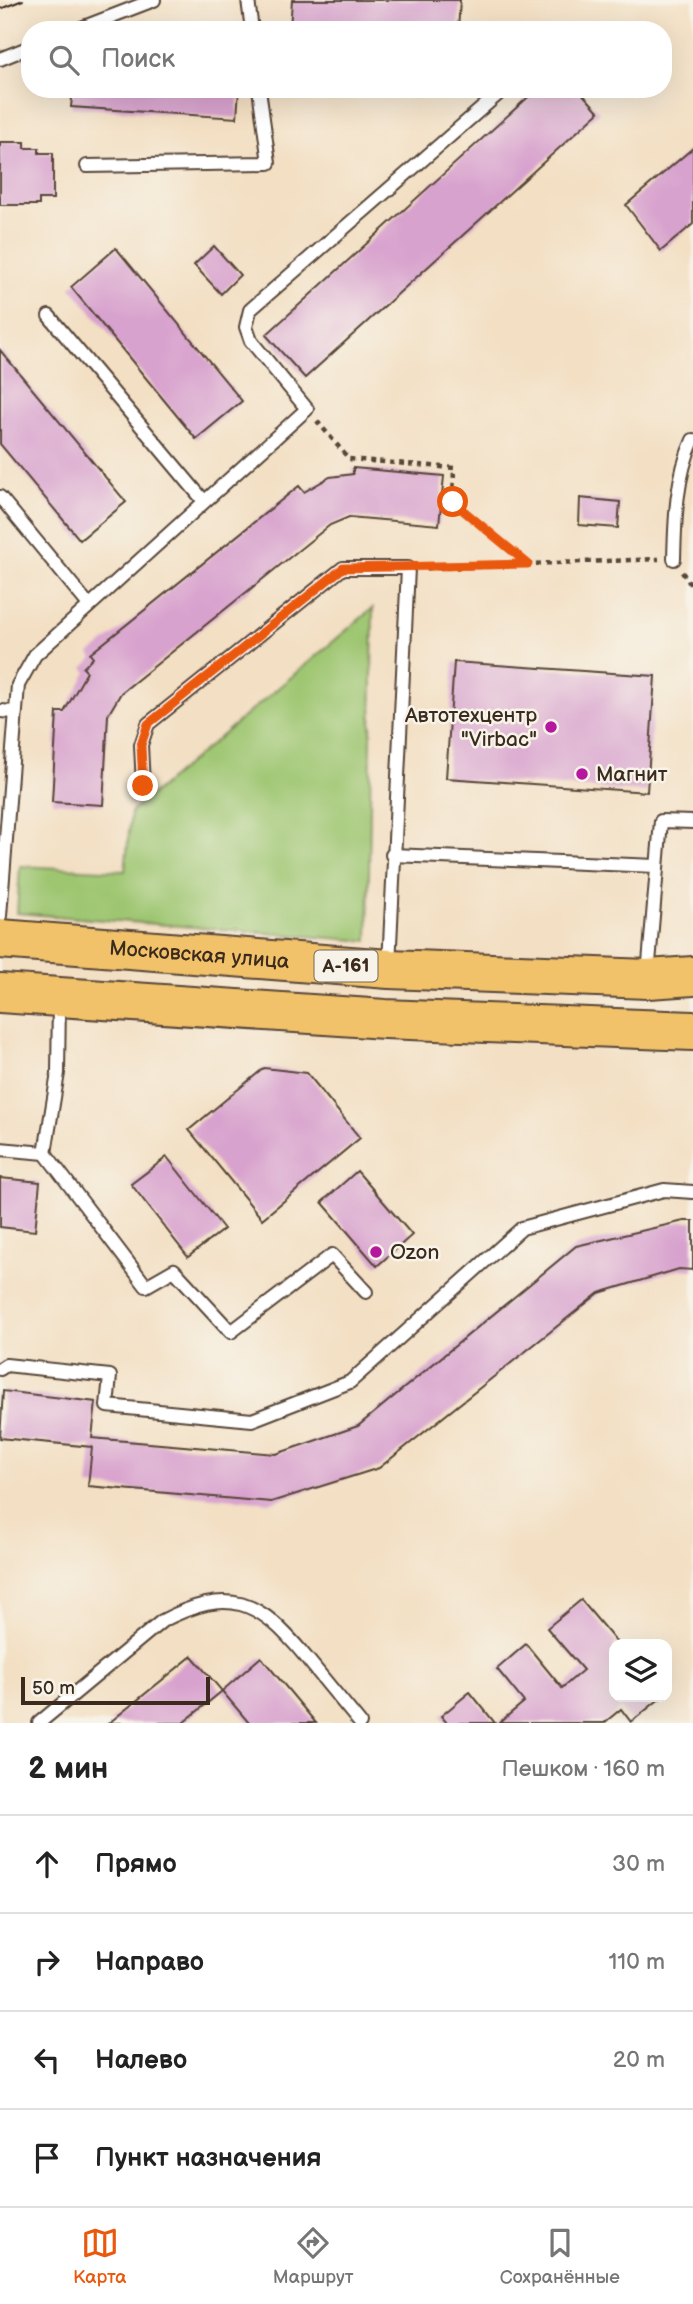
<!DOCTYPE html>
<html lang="ru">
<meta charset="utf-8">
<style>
body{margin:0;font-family:"Balsamiq Sans",sans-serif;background:#f6f6f6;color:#222}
.controls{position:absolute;right:21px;bottom:21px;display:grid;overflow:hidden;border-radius:14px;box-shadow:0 7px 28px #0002}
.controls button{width:63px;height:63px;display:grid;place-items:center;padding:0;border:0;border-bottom:2px solid #e0e0e0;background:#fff;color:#222;font:35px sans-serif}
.scale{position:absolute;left:21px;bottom:18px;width:189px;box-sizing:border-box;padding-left:7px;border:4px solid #3b2a1e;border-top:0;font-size:19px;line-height:24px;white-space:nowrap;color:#3b2a1e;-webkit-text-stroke:5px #f7f3e8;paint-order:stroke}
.stop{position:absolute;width:21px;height:21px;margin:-16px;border:5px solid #ea580c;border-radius:50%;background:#fff}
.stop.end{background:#ea580c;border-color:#fff;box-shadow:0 2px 7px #0008}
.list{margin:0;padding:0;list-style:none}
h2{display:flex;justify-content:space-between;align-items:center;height:91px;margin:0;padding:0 28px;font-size:30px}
h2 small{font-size:23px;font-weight:400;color:#767676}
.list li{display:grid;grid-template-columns:46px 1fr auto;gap:21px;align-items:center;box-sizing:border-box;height:98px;padding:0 28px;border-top:2px solid #e0e0e0}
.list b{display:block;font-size:26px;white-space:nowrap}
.list em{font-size:23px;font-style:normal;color:#767676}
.icon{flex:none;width:38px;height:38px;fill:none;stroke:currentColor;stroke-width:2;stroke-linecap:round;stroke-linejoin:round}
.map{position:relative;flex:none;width:693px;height:1723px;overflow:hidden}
.search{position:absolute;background:#fff;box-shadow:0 7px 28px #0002;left:21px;right:21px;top:21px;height:77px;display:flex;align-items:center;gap:18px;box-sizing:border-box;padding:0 24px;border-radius:28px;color:#767676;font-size:26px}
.sheet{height:483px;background:#fff}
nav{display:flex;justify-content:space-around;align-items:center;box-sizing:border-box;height:98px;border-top:2px solid #e0e0e0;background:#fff;font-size:19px;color:#767676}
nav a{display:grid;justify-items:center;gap:4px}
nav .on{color:#ea580c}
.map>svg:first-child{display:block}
.grass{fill:#9ec671;stroke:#6c7848;stroke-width:2}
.building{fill:#d8a2ce}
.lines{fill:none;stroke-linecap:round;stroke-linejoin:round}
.service-casing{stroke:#574537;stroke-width:16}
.trunk-casing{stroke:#574537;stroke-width:42}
.path{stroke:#574537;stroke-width:4.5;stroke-dasharray:5 5;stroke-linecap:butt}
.service{stroke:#fff;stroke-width:12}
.trunk{stroke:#f2c26a;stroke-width:38}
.tram{stroke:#3b2a1e;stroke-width:2}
.route{stroke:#ea580c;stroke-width:9}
.poi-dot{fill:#b5179e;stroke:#f7f3e8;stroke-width:2.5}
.labels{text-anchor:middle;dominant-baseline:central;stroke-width:5;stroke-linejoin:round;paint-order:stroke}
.shield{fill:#f7f3e8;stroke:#73665b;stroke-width:2}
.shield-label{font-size:19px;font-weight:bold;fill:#3b2a1e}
.poi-label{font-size:21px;fill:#3b2a1e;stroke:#f7f3e8;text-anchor:start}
.street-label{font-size:21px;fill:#3b2a1e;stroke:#f7f3e8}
</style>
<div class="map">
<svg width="693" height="1723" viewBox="0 0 693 1723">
<rect width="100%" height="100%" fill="#f7f3e8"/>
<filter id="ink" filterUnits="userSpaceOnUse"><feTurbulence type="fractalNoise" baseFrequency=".0143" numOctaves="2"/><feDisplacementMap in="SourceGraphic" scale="14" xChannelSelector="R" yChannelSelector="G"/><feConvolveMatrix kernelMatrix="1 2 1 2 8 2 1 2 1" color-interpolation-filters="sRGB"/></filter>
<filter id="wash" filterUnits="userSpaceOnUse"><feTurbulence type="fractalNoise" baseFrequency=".00686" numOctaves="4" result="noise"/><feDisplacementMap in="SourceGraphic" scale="28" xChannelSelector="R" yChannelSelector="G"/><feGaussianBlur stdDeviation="1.57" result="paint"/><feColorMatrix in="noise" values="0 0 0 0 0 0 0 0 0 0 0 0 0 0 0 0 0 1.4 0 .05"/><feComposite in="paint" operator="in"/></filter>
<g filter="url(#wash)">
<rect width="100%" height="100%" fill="#f3dfc3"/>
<polygon class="grass" points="373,608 368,941 17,913 20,866 125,871 131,812"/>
<g id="blocks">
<g class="building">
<polygon points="292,0 460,0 458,30 290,30"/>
<polygon points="73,89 239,89 237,118 71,107"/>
<polygon points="537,89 578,89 599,112 305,378 266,335"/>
<polygon points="0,142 25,142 25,148 39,148 39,153 53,153 53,199 39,199 39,205 0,205"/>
<polygon points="693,148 693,224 661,251 626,205"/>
<polygon points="214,246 240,275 221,294 194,265"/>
<polygon points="116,248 242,401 196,439 71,287"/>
<polygon points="0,350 126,502 80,540 0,444"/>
<polygon points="353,468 444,476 439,525 349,517 330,525 121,693 108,715 103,805 52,802 57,712 64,712 87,672 83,668 93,658 90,654 299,486 304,492 330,477 353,474"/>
<polygon points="580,498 620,502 618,528 579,525"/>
<polygon points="454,662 655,676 647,792 446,778"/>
<polygon points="264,1068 307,1073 360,1138 262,1219 189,1130"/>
<polygon points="167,1157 224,1229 188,1257 131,1184"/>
<polygon points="357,1171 412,1235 377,1266 322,1202"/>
<polygon points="0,1178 40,1182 35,1231 0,1227"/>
<polygon points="684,1221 693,1221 693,1270 679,1269 599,1293 379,1468 271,1502 88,1486 92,1447 0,1438 3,1391 96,1402 92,1438 276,1454 358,1426 576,1246"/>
<polygon points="581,1600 618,1644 614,1644 614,1697 662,1697 631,1722 621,1709 604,1723 499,1723 524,1702 497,1669 526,1644 562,1688 583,1670 547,1628"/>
<polygon points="192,1656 222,1691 183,1723 109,1723"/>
<polygon points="261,1657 316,1723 249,1723 222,1691"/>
<polygon points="470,1692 495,1723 447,1723 441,1716"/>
</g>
</g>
</g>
<g filter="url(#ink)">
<use href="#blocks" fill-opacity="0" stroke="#574537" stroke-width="2"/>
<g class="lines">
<g class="service-casing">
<g id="service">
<polyline points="248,0 252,30"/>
<polyline points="76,30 154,0"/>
<polyline points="0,59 30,47"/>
<polyline points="87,166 269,163 259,89"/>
<polyline points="49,316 204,501"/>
<polyline points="0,497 88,604"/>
<path d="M 674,559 C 675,519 676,477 693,440"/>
<polyline points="0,711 15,712"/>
<polyline points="143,786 141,745 148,724 343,568 408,568 389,965"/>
<polyline points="392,855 656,866"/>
<polyline points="0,916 18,685 35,655 307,409 251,341 246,327 250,310 504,89"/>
<polyline points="648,975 661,821 693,822"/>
<polyline points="0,1149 45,1153 58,1073 59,1001"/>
<polyline points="45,1153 146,1286 174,1270 231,1332 332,1255 366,1292"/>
<polyline points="0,1369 6,1365 110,1376 107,1406 252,1420 350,1382 522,1228 664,1190 693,1192"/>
<path d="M 39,1723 L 162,1621 C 230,1586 259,1600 305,1656 C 323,1678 342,1701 360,1723"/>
</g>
</g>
<g class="trunk-casing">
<g id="trunk">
<path id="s1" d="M 0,939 L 389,969 L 648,979 L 693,976"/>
<polyline points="0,993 385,1019 693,1031"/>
</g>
</g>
<g class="path">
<polyline points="317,421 349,459 454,468 453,502 528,564"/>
<polyline points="426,568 659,559"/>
<polyline points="682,572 693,588"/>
</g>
<use href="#service" class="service"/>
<use href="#trunk" class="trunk"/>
<polyline class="tram" points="0,9 23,0"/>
</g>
</g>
<g class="lines" filter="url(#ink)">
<polyline class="route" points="143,786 141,745 148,724 343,568 528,564 453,502"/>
</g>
<g class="poi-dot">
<circle cx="551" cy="727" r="7"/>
<circle cx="582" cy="774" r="7"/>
<circle cx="376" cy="1252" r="7"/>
</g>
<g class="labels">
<rect class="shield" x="314.5" y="950.5" width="63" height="31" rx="5"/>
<g class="shield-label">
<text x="346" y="966">А-161</text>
</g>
<g class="poi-label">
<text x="537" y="715" text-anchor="end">Автотехцентр<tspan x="537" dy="24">"Virbac"</tspan></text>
<text x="596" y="774">Магнит</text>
<text x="390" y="1252">Ozon</text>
</g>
<g class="street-label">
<text stroke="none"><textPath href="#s1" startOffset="200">Московская улица</textPath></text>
</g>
</g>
</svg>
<div class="controls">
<button><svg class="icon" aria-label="layers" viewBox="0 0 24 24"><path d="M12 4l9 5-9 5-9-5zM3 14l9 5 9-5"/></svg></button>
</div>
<div class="scale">50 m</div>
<div class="stop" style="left:453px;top:502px"></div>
<div class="stop end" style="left:143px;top:786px"></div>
<div class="search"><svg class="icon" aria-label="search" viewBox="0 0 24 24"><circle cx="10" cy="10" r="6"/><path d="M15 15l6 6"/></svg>Поиск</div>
</div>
<section class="sheet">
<h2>2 мин<small>Пешком · 160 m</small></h2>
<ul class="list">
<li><svg class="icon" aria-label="ahead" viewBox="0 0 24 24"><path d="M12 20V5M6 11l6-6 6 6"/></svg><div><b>Прямо</b></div><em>30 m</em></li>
<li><svg class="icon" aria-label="right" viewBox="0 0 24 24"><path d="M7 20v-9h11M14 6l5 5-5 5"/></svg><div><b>Направо</b></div><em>110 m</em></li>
<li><svg class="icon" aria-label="left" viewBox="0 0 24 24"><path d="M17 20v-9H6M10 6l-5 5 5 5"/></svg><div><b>Налево</b></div><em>20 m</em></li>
<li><svg class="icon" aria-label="arrive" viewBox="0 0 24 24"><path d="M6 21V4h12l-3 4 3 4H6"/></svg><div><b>Пункт назначения</b></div></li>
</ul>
</section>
<nav>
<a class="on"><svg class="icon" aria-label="map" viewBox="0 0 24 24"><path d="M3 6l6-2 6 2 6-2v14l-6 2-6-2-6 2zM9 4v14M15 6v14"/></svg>Карта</a>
<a><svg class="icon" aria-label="directions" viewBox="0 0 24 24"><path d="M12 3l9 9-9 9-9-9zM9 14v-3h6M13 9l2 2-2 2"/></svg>Маршрут</a>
<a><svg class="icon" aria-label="saved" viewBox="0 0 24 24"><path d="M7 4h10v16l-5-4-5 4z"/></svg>Сохранённые</a>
</nav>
